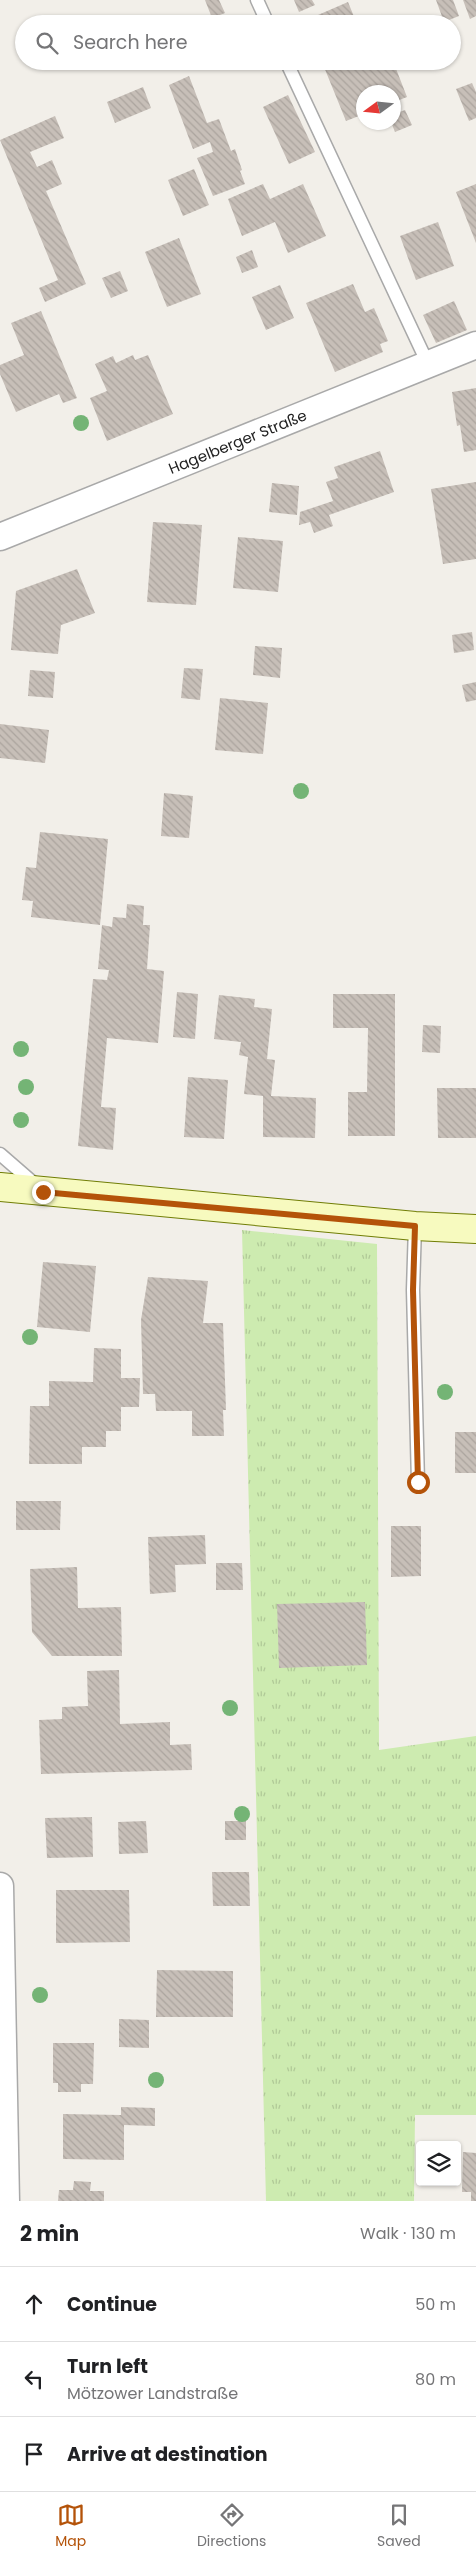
<!DOCTYPE html>
<meta charset="utf-8">
<style>
body{margin:0;font-family:Poppins,sans-serif;background:#f6f6f6;color:#202124}
.controls{position:absolute;right:15px;bottom:15px;display:grid;overflow:hidden;border-radius:5px;box-shadow:0 1px 4px #0004}
.controls button{width:45px;height:45px;display:grid;place-items:center;padding:0;border:0;border-bottom:1px solid #e0e0e0;background:#fff;color:#202124;font:25px sans-serif}
.compass{position:absolute;left:356px;top:85px;width:45px;height:45px;border-radius:50%;background:#fff;box-shadow:0 1px 4px #0004;rotate:255deg}
.stop{position:absolute;width:15px;height:15px;margin:-11px;border:4px solid #b45309;border-radius:50%;background:#fff}
.stop.end{background:#b45309;border-color:#fff;box-shadow:0 1px 5px #0008}
.list{margin:0;padding:0;list-style:none}
h2{display:flex;justify-content:space-between;align-items:center;height:65px;margin:0;padding:0 20px;font-size:21px}
h2 small{font-size:16px;font-weight:400;color:#757577}
.list li{display:grid;grid-template-columns:32px 1fr auto;gap:15px;align-items:center;box-sizing:border-box;height:75px;padding:0 20px;border-top:1px solid #e0e0e0}
.list b{display:block;font-size:19px;white-space:nowrap}
.list p{margin:0;font-size:16px;white-space:nowrap;color:#757577}
.list em{font-size:16px;font-style:normal;color:#757577}
.icon{flex:none;width:28px;height:28px;fill:none;stroke:currentColor;stroke-width:2;stroke-linecap:round;stroke-linejoin:round}
.map{position:relative;flex:none;width:476px;height:2201px;overflow:hidden}
.search{position:absolute;background:#fff;box-shadow:0 1px 4px #0004;left:15px;right:15px;top:15px;height:55px;display:flex;align-items:center;gap:12px;box-sizing:border-box;padding:0 18px;border-radius:28px;color:#757577;font-size:19px}
.sheet{height:290px;background:#fff}
nav{display:flex;justify-content:space-around;align-items:center;box-sizing:border-box;height:70px;border-top:1px solid #e0e0e0;background:#fff;font-size:14px;color:#757577}
nav a{display:grid;justify-items:center;gap:2px}
nav .on{color:#b45309}
.map>svg:first-child{display:block}
.grass{fill:url(#grass-tufts)}
.building{fill:url(#building-back-hatch)}
.lines{fill:none;stroke-linecap:round;stroke-linejoin:round}
.service-casing{stroke:#a9a9a9;stroke-width:15}
.minor-casing{stroke:#a9a9a9;stroke-width:29}
.secondary-casing{stroke:#707d05;stroke-width:30}
.service{stroke:#fff;stroke-width:12}
.minor{stroke:#fff;stroke-width:26}
.secondary{stroke:#f7fabf;stroke-width:28}
.tree{fill:#74b475}
.route{stroke:#b45309;stroke-width:6}
.labels{text-anchor:middle;dominant-baseline:central;stroke-width:4.5;stroke-linejoin:round;paint-order:stroke}
.street-label{font-size:15px;fill:#222;stroke:#fff}
</style>
<div class="map">
<svg width="476" height="2201" viewBox="0 0 476 2201">
<defs>
<pattern id="grass-tufts" width="24" height="20" patternUnits="userSpaceOnUse" patternTransform="scale(1.25)"><rect width="24" height="20" fill="#cdebb0"/><path d="M3 7l-1-3M5 7V3M7 7l1-3M15 17l-1-3M17 17v-4M19 17l1-3" fill="none" stroke="#b0c997"/></pattern>
<pattern id="building-back-hatch" width="6" height="6" patternUnits="userSpaceOnUse" patternTransform="scale(1.25)"><rect width="6" height="6" fill="#c7bfb8"/><path d="M-1 5l2 2M0 0l6 6M5-1l2 2" fill="none" stroke="#aba49e"/></pattern>
</defs>
<rect width="100%" height="100%" fill="#f2efe9"/>
<polygon class="grass" points="242,1230 377,1244 379,1750 476,1736 476,2115 415,2115 414,2201 266,2201"/>
<g class="building">
<polygon points="205,0 219,0 225,13 212,18"/>
<polygon points="294,0 312,0 315,5 299,12"/>
<polygon points="436,0 453,0 459,16 444,22"/>
<polygon points="463,0 476,0 476,16 470,19"/>
<polygon points="348,2 357,24 322,24 318,15"/>
<polygon points="441,18 443,24 427,24"/>
<polygon points="325,61 393,61 407,97 394,102 394,92 364,92 364,114 346,121 324,67 327,66"/>
<polygon points="189,76 207,123 219,119 231,151 235,149 242,170 240,171 245,184 213,196 197,158 213,152 210,142 193,149 169,85"/>
<polygon points="472,83 476,92 476,118 469,121 456,89"/>
<polygon points="143,87 151,108 115,123 107,102"/>
<polygon points="288,95 315,152 289,164 263,107"/>
<polygon points="405,110 412,125 395,132 391,122 394,122 394,114"/>
<polygon points="55,116 64,138 30,152 37,167 52,160 62,184 46,191 86,284 45,302 39,288 58,280 0,140"/>
<polygon points="194,169 209,205 183,216 168,180"/>
<polygon points="263,184 270,199 303,184 326,236 288,253 275,222 242,236 228,199"/>
<polygon points="476,184 476,243 456,192"/>
<polygon points="438,222 454,266 416,280 400,236"/>
<polygon points="179,238 201,294 167,307 145,252"/>
<polygon points="252,250 258,267 242,273 236,257"/>
<polygon points="120,271 128,291 111,298 102,278"/>
<polygon points="353,284 365,312 374,308 388,341 380,344 383,352 335,372 306,303"/>
<polygon points="280,285 294,318 266,330 252,297"/>
<polygon points="454,301 467,330 436,343 423,315"/>
<polygon points="41,311 77,398 63,403 59,394 16,412 0,374 0,365 24,355 11,323"/>
<polygon points="133,355 135,360 148,355 173,414 107,441 90,398 107,391 95,364 113,356 116,363"/>
<polygon points="476,388 476,450 464,452 460,425 457,426 452,392"/>
<polygon points="380,451 394,492 329,515 333,526 314,533 310,522 299,525 300,512 333,501 326,482 338,478 334,467"/>
<polygon points="476,482 476,559 443,564 431,489"/>
<polygon points="272,483 299,486 297,515 269,512"/>
<polygon points="153,522 202,525 196,605 147,602"/>
<polygon points="238,537 283,541 278,592 233,588"/>
<polygon points="77,569 95,613 61,625 58,654 11,650 16,591"/>
<polygon points="472,632 474,650 454,653 452,635"/>
<polygon points="255,646 282,648 280,678 253,675"/>
<polygon points="184,668 203,669 200,700 181,698"/>
<polygon points="30,670 55,672 53,698 28,696"/>
<polygon points="476,682 476,700 466,702 462,685"/>
<polygon points="220,698 268,703 263,754 215,750"/>
<polygon points="0,724 49,730 45,763 0,758"/>
<polygon points="164,793 193,796 189,838 161,836"/>
<polygon points="40,832 108,839 100,925 31,917 33,901 22,900 26,867 36,868"/>
<polygon points="127,904 144,906 143,925 150,925 147,969 164,971 158,1043 107,1038 101,1107 116,1108 113,1150 78,1146 93,979 107,980 109,970 98,969 102,925 112,927 113,917 126,918"/>
<polygon points="177,992 198,994 195,1039 173,1037"/>
<polygon points="333,994 395,994 395,1136 348,1136 348,1092 367,1092 368,1028 333,1028"/>
<polygon points="219,995 255,999 254,1007 272,1009 267,1059 275,1060 271,1096 316,1098 315,1138 263,1137 263,1096 244,1094 248,1057 239,1055 241,1042 214,1039"/>
<polygon points="423,1025 441,1026 440,1053 422,1052"/>
<polygon points="188,1077 228,1080 224,1139 184,1137"/>
<polygon points="437,1088 476,1088 476,1138 438,1138"/>
<polygon points="43,1262 96,1266 90,1332 37,1327"/>
<polygon points="148,1277 208,1281 203,1323 223,1323 226,1410 223,1410 224,1436 192,1436 192,1411 156,1411 155,1394 143,1394 141,1320"/>
<polygon points="94,1348 121,1349 121,1378 140,1378 139,1407 121,1407 121,1431 106,1431 106,1447 82,1447 82,1464 29,1464 30,1406 49,1406 49,1381 93,1382"/>
<rect x="455" y="1432" width="21" height="41"/>
<polygon points="16,1501 61,1501 60,1530 16,1530"/>
<polygon points="391,1526 421,1526 421,1576 391,1577"/>
<polygon points="205,1535 206,1564 175,1565 176,1592 150,1594 148,1537"/>
<polygon points="216,1563 242,1563 243,1590 216,1590"/>
<polygon points="77,1567 78,1608 121,1607 122,1656 52,1656 32,1632 30,1569"/>
<polygon points="365,1602 367,1665 279,1668 277,1604"/>
<polygon points="119,1670 120,1724 170,1722 170,1745 191,1744 192,1770 41,1774 39,1720 62,1719 62,1707 88,1706 87,1671"/>
<polygon points="92,1817 93,1857 47,1858 45,1818"/>
<polygon points="146,1821 148,1853 119,1854 118,1822"/>
<rect x="225" y="1821" width="21" height="19"/>
<polygon points="212,1872 249,1872 250,1906 213,1906"/>
<polygon points="56,1890 129,1890 130,1942 56,1943"/>
<polygon points="157,1970 233,1971 233,2017 156,2017"/>
<polygon points="119,2019 149,2020 149,2048 119,2047"/>
<polygon points="53,2043 94,2043 93,2084 81,2084 81,2092 58,2092 58,2083 53,2083"/>
<polygon points="121,2107 155,2108 155,2126 124,2125 124,2160 63,2159 63,2114 121,2115"/>
<polygon points="463,2152 476,2153 476,2201 471,2201 471,2192 462,2192"/>
<polygon points="74,2181 91,2182 90,2191 104,2191 104,2201 58,2201 59,2190 73,2190"/>
</g>
<g class="lines">
<g class="service-casing">
<g id="service">
<polyline points="257,0 268,24"/>
<polyline points="286,61 428,364"/>
<polyline points="0,1154 38,1187"/>
<polyline points="415,1226 413,1290 418,1482"/>
</g>
</g>
<g class="minor-casing">
<g id="minor">
<path id="s1" d="M 0,537 L 476,345"/>
<polyline points="0,1886 6,2201"/>
</g>
</g>
<g class="secondary-casing">
<polyline id="secondary" points="0,1187 415,1226 476,1229"/>
</g>
<use href="#service" class="service"/>
<use href="#minor" class="minor"/>
<use href="#secondary" class="secondary"/>
</g>
<g class="tree">
<circle cx="81" cy="423" r="8"/>
<circle cx="301" cy="791" r="8"/>
<circle cx="21" cy="1049" r="8"/>
<circle cx="26" cy="1087" r="8"/>
<circle cx="21" cy="1120" r="8"/>
<circle cx="30" cy="1337" r="8"/>
<circle cx="445" cy="1392" r="8"/>
<circle cx="230" cy="1708" r="8"/>
<circle cx="242" cy="1814" r="8"/>
<circle cx="40" cy="1995" r="8"/>
<circle cx="156" cy="2080" r="8"/>
</g>
<g class="lines">
<polyline class="route" points="43,1192 415,1226 413,1290 418,1482"/>
</g>
<g class="labels">
<g class="street-label">
<text stroke="none"><textPath href="#s1" startOffset="256">Hagelberger Straße</textPath></text>
</g>
</g>
</svg>
<div class="controls">
<button><svg class="icon" aria-label="layers" viewBox="0 0 24 24"><path d="M12 4l9 5-9 5-9-5zM3 14l9 5 9-5"/></svg></button>
</div>
<svg class="compass" viewBox="-18 -18 36 36"><path d="M0-13l5 13h-10z" fill="#e53935"/><path d="M0 13l5-13h-10z" fill="#757577"/></svg>
<div class="stop" style="left:418px;top:1482px"></div>
<div class="stop end" style="left:43px;top:1192px"></div>
<div class="search"><svg class="icon" aria-label="search" viewBox="0 0 24 24"><circle cx="10" cy="10" r="6"/><path d="M15 15l6 6"/></svg>Search here</div>
</div>
<section class="sheet">
<h2>2 min<small>Walk · 130 m</small></h2>
<ul class="list">
<li><svg class="icon" aria-label="ahead" viewBox="0 0 24 24"><path d="M12 20V5M6 11l6-6 6 6"/></svg><div><b>Continue</b></div><em>50 m</em></li>
<li><svg class="icon" aria-label="left" viewBox="0 0 24 24"><path d="M17 20v-9H6M10 6l-5 5 5 5"/></svg><div><b>Turn left</b><p>Mötzower Landstraße</p></div><em>80 m</em></li>
<li><svg class="icon" aria-label="arrive" viewBox="0 0 24 24"><path d="M6 21V4h12l-3 4 3 4H6"/></svg><div><b>Arrive at destination</b></div></li>
</ul>
</section>
<nav>
<a class="on"><svg class="icon" aria-label="map" viewBox="0 0 24 24"><path d="M3 6l6-2 6 2 6-2v14l-6 2-6-2-6 2zM9 4v14M15 6v14"/></svg>Map</a>
<a><svg class="icon" aria-label="directions" viewBox="0 0 24 24"><path d="M12 3l9 9-9 9-9-9zM9 14v-3h6M13 9l2 2-2 2"/></svg>Directions</a>
<a><svg class="icon" aria-label="saved" viewBox="0 0 24 24"><path d="M7 4h10v16l-5-4-5 4z"/></svg>Saved</a>
</nav>
